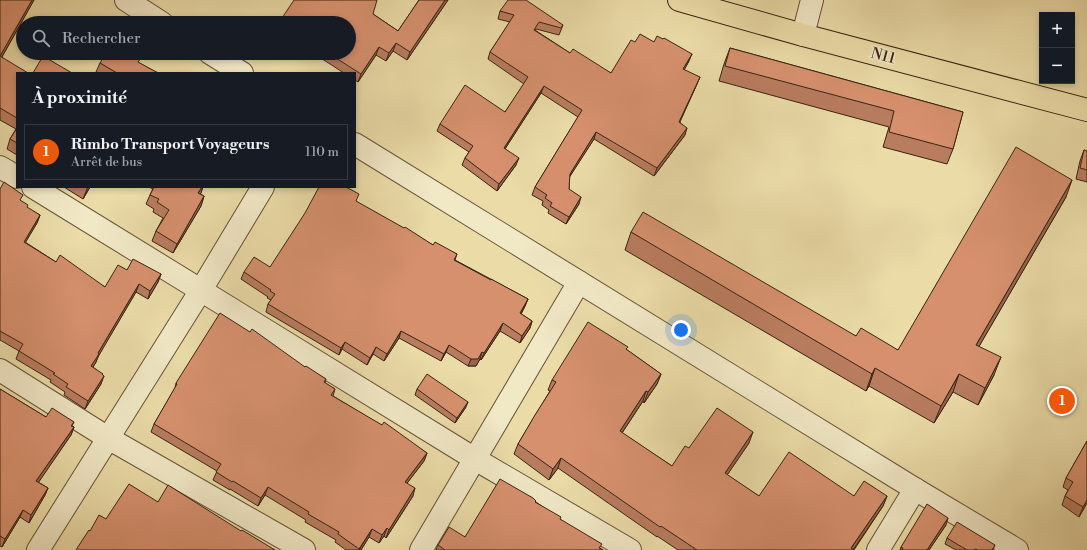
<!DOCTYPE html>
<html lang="fr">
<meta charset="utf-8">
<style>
body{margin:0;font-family:"Libre Bodoni",serif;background:#20242c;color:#f1f3f6}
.controls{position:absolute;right:12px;top:12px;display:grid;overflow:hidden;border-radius:0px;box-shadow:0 2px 6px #0003}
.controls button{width:36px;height:36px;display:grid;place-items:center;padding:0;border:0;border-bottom:1px solid #363941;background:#171b24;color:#f1f3f6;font:20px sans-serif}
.you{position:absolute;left:681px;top:330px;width:14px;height:14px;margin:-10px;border:3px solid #fff;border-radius:50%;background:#1a73e8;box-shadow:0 0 0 6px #1a73e833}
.badge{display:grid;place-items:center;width:26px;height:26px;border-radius:50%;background:#ea580c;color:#fff;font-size:13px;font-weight:700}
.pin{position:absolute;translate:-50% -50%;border:2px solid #fff;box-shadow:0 1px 4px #0006}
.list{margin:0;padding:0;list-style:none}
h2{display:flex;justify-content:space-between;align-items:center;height:52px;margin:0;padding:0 16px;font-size:17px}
h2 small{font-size:13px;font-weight:400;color:#9ea1a6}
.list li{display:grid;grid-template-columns:26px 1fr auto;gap:12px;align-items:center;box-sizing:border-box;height:56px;margin:0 8px 8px;padding:0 8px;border:1px solid #363941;border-radius:0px}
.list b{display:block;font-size:15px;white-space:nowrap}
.list p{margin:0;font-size:13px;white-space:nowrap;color:#9ea1a6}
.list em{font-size:13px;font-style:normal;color:#9ea1a6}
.icon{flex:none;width:22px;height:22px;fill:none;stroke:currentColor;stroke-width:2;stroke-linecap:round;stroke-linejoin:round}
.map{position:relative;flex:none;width:1087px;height:550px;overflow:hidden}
.search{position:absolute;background:#171b24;box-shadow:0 2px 6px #0003;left:16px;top:16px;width:340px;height:44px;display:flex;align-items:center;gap:10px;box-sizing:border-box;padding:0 14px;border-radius:22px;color:#9ea1a6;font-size:15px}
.panel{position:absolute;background:#171b24;box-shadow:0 2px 6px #0003;left:16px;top:72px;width:340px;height:116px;border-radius:0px}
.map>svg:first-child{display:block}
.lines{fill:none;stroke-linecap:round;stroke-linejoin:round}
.minor-casing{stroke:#655237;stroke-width:24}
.major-casing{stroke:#392412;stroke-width:24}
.minor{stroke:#f1e8c6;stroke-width:22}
.major{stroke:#eadba7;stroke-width:22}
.wall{fill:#b87c5f;stroke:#392412}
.shaded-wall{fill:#96654d;stroke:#392412}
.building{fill:#d6906e;stroke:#392412}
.labels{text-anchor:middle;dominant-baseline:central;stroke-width:3.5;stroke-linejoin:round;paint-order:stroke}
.street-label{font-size:15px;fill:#392412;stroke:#f1e8c6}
</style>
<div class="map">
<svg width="1087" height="550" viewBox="0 0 1087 550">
<rect width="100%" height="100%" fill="#eadba7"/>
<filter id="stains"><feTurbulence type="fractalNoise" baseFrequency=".005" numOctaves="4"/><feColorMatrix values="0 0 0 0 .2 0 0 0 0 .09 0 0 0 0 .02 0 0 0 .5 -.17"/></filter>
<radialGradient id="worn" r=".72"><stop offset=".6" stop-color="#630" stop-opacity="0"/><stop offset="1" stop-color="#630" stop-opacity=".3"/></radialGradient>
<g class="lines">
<g class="minor-casing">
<g id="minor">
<polyline points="126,0 162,23"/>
<polyline points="803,35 812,0"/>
<polyline points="210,53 242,73"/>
<polyline points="355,144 915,489 1017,550"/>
<polyline points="0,167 17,177"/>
<polyline points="33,187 475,459 630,550"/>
<polyline points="0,370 108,438 304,550"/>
<polyline points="38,550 201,290 263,187"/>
<polyline points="421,550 579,282"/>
<polyline points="878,550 915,489"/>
</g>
</g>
<g class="major-casing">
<polyline id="major" points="679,0 803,35 1087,110"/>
</g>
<use href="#minor" class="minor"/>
<use href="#major" class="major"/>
</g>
<g class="wall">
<polygon points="0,0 34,0 2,57 17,73 17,155 7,149 10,139 16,129 0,120"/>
<polygon points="419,0 448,0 407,60 393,51 386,61 376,55 358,82 355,80 355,73 344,73 313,53 349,53 349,23 280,23 280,21 373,14 398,31"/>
<polygon points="500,11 563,25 559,35 536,29 535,30 570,53 611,73 635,42 689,61 684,69 697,84 680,122 685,135 654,176 594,139 569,177 569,189 579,204 566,224 548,213 549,210 542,205 543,201 532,195 535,187 578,117 541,93 505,149 516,165 497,191 462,165 465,158 469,152 437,131 440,124 505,112 524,84 488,59 490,52 510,22 498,19"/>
<polygon points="730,48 963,112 953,149 947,164 883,147 889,127 719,81 724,64"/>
<polygon points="100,63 139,63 158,73 98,73 96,72"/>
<polygon points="1084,150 1087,151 1087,182 1076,179 1080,161"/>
<polygon points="64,187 90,187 83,199"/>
<polygon points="149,187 203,187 200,194 204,196 201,206 173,253 152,241 156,231 163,218 153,212 154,209 146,204 150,195 153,189"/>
<polygon points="0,189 21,201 27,208 40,215 37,223 25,242 56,262 105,287 127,270 161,274 158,282 148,299 136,292 99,354 96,362 93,367 102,375 101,384 85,409 64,395 65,392 50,382 51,380 16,359 19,351 0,340"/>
<polygon points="1066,197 979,346 994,375 978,405 953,392 934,423 869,386 866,391 625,250 631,232 856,336 898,350"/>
<polygon points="356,202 433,245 457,254 455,260 528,299 525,306 521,314 532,321 530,328 520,343 500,331 481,360 480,359 476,366 468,366 446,352 441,361 399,338 384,361 373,354 367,365 342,349 339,355 266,312 268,304 271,300 267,298 268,297 241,279 244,272 270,267"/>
<polygon points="627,350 661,374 657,384 644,403 643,401 622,433 672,466 689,448 749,443 727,475 759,496 887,496 883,506 854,550 678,550 657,536 657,537 558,468 549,480 514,454 518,444 550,391 548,390 552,380"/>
<polygon points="305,367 326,379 325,383 335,389 333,396 427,453 424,461 407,483 413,496 386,538 384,536 379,543 369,537 361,550 346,550 335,542 336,540 305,522 306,520 265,495 258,506 230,489 230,490 213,480 217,471 151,432 154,424 175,388 176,383"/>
<polygon points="0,389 46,417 74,422 72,426 74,427 71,435 38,482 48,488 45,495 29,523 20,517 2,547 0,546"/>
<polygon points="417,389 466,407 455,423 415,395"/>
<polygon points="1087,441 1087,503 1079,517 1062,505 1065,496 1068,490 1063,487 1066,478"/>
<polygon points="536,502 603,550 436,550 438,545 465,537"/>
<polygon points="946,525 929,550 900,550 901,547"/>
<polygon points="947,538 995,545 993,550 956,550 945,544"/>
</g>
<g class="shaded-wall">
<polygon points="32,0 34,0 0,60 0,56"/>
<polygon points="445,0 448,0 407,60 410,52"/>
<polygon points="396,43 393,51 386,61 389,53"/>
<polygon points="379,47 376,55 358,82 361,74"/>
<polygon points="692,54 689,61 681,76 683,69"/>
<polygon points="700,77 697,84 676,129 679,122"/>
<polygon points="544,86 541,93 501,155 504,148"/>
<polygon points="687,128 685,135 654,176 657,168"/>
<polygon points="596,132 594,139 567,181 570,174"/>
<polygon points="519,158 516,165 497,191 499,184"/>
<polygon points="1072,180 1066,197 970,362 976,345"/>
<polygon points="88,187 90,187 83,199 87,189"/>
<polygon points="202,187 203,187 201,193 195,203 198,193"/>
<polygon points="204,196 201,206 173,253 177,244"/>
<polygon points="581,197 579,204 566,224 569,217"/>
<polygon points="40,215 37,223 21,250 24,242"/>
<polygon points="161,274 158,282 148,299 150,291"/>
<polygon points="139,284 136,292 98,357 99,354 96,362 89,374 91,366 98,353"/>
<polygon points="528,299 525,306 518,320 520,313"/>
<polygon points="532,321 530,328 520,343 522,336"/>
<polygon points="503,323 500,331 481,360 484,353"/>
<polygon points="401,331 399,338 384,361 387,354"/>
<polygon points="345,342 342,349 339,355 341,348"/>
<polygon points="449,345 446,352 441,361 444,354"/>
<polygon points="376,347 373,354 367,365 370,358"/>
<polygon points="482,352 480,359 476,366 468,366 471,359"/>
<polygon points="1001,357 994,375 978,405 985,388"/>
<polygon points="875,368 869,386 866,391 872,374"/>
<polygon points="661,374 657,384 644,403 648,392"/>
<polygon points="959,374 953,392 934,423 941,406"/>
<polygon points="104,376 101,384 85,409 88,401"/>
<polygon points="646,391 643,401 616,442 620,431"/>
<polygon points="468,402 466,407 455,423 457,418"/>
<polygon points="74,427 71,435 34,489 36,481"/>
<polygon points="753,432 749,443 721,484 725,473"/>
<polygon points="427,453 424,461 402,490 405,482"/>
<polygon points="561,458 558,468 549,480 553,469"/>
<polygon points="268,487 265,495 258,506 261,498"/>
<polygon points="48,488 45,495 29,523 31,515"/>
<polygon points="415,488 413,496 386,538 389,530"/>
<polygon points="887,496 883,506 853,550 851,548"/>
<polygon points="1087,500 1087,503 1079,517 1083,507"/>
<polygon points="23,510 20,517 2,547 5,539"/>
<polygon points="948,518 946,525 929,550 927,550"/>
<polygon points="387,528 384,536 379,543 382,535"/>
<polygon points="372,529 369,537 361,550 359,550"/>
</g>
<g class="building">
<polygon points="0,0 32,0 0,56 28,73 17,73 17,118 0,108"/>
<polygon points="294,0 377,0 373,14 398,31 419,0 445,0 410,52 396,43 389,53 379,47 361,74 328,53 349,53 349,23 283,23 280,21"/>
<polygon points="508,0 526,0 563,25 561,28 539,22 534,30 570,53 573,49 611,73 631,40 635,42 640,34 654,42 657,36 663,39 664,38 692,54 683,69 700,77 679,122 687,128 657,168 596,132 570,174 569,189 581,197 569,217 550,206 552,203 545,198 547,195 535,187 582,110 544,86 504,148 519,158 499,184 465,158 473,146 440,124 465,85 505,112 528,77 490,52 514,15 500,11"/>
<polygon points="730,48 963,112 953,149 889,132 894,111 725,66"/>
<polygon points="106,53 132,53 141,58 138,62 158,73 117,73 100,63"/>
<polygon points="43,56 72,73 33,73"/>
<polygon points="17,128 17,143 10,139"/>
<polygon points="1016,147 1072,180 976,345 1001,357 985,388 959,374 941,406 875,368 872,374 631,232 643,212 856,336 861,328 898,350"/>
<polygon points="1084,150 1087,151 1087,170 1080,168"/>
<polygon points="4,182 23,195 20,200 28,205 27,207 40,215 24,242 56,262 60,255 105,287 118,265 127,270 133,259 161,274 150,291 139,284 98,353 99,354 91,366 103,374 102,374 104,376 88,401 66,387 68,384 53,374 55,373 19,351 23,344 0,331 0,189"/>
<polygon points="154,187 202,187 198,193 204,196 177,244 156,231 169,210 157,202 159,199 150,195"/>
<polygon points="319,187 346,187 359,194 356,201 404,228 405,227 433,245 435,242 457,254 454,260 491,280 491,279 528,299 520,313 532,321 522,336 503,323 484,353 482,352 478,359 471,359 449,345 444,354 401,331 387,354 376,347 370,358 345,342 341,348 268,304 275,294 270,291 271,290 244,272 254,257 270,267 305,213"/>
<polygon points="220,313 250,332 252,329 305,367 306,366 326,379 324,382 335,389 331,395 382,425 384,422 427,453 405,482 415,488 389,530 387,528 382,535 372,529 359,549 338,534 339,532 308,514 309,512 268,487 261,498 233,481 232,482 216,472 221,464 154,424 177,384 176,383"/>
<polygon points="588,322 628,347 626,349 661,374 648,392 646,391 620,431 672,466 685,446 689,448 717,408 753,432 725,473 759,496 789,452 854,496 864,481 887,496 851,548 854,550 697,550 661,526 660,527 561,458 553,469 518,444 535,415 556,382 552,380"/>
<polygon points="427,374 468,402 457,418 417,389"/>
<polygon points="0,389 46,417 52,408 74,422 71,426 74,427 36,481 48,488 31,515 23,510 5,539 0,536"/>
<polygon points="1087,441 1087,500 1083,507 1065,496 1073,482 1066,478"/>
<polygon points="500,479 533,498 536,501 535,502 561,517 560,519 602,544 599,548 603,550 445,550 438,545 449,527 465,537"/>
<polygon points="129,484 158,502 168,485 241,531 242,530 275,550 76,550 83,539 89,530 90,531 99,515 106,519"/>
<polygon points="927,504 948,518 927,550 902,550 903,548 901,547"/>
<polygon points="957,522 995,545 992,550 978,550 975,549 974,550 967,550 947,538"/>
</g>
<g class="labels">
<g class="street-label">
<text transform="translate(883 56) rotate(15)">N11</text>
</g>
</g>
<rect width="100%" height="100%" filter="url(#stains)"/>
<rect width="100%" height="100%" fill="url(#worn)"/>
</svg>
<div class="controls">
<button>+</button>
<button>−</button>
</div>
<div class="you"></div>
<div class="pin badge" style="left:1062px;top:401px">1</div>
<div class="search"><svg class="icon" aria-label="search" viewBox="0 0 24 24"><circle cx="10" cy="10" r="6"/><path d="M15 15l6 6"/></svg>Rechercher</div>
<section class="panel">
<h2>À proximité<small></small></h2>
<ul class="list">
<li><span class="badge">1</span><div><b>Rimbo Transport Voyageurs</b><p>Arrêt de bus</p></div><em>110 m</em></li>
</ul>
</section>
</div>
